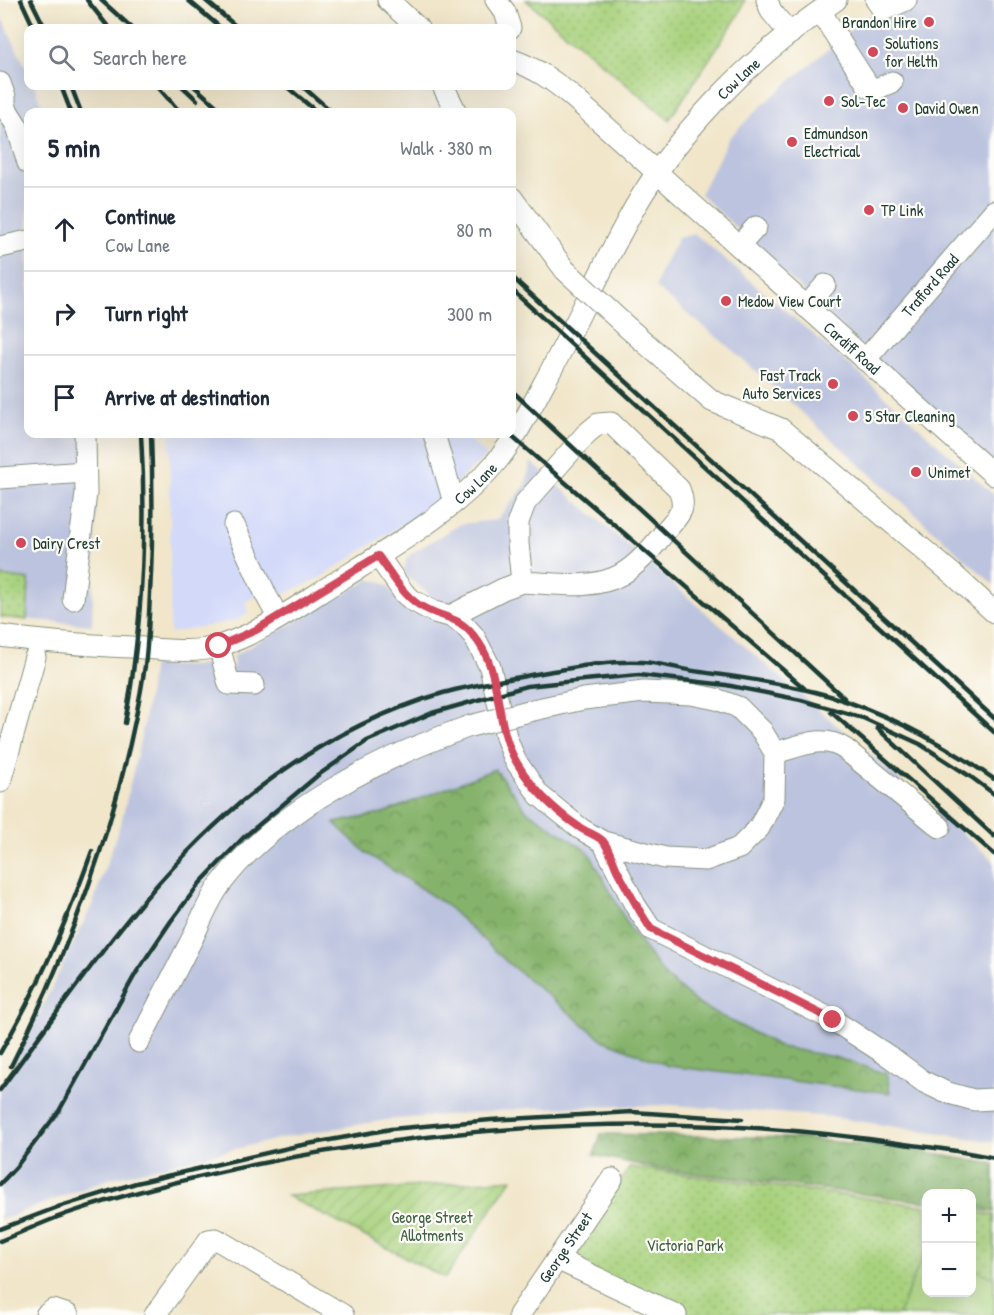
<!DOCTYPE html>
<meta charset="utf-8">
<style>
body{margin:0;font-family:"Patrick Hand",sans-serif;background:#f6f6f7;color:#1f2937}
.controls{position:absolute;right:18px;bottom:18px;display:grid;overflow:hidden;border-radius:12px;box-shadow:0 6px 24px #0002}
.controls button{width:54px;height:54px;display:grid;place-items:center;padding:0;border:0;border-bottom:2px solid #e0e1e3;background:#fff;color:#1f2937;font:30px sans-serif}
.stop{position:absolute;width:18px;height:18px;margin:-14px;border:4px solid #d1495b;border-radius:50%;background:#fff}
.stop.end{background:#d1495b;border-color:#fff;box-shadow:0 2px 6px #0008}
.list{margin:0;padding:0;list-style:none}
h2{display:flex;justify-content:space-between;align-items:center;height:78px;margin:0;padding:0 24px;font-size:26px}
h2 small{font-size:20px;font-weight:400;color:#747a83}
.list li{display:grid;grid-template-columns:39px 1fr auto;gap:18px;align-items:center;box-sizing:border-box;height:84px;padding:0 24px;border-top:2px solid #e0e1e3}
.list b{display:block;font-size:22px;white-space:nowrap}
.list p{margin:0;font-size:20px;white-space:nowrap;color:#747a83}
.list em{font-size:20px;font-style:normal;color:#747a83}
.icon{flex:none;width:33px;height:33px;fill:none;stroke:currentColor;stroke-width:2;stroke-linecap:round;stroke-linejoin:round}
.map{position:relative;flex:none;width:994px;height:1315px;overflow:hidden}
.search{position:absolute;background:#fff;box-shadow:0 6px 24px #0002;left:24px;top:24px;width:492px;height:66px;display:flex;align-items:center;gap:15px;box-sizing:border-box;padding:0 21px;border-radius:12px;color:#747a83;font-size:22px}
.panel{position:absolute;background:#fff;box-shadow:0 6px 24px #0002;left:24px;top:108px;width:492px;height:330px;border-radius:12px}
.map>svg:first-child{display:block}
.built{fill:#d2d9f9}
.industrial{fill:#bcc3de}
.grass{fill:url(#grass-dots);stroke:#648758;stroke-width:1.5}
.forest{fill:url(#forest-crowns);stroke:#527850;stroke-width:1.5}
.garden{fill:url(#garden-furrows);stroke:#648758;stroke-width:1.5}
.pitch{fill:#a8d17d;stroke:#648758;stroke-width:1.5}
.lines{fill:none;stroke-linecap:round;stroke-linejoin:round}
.minor-casing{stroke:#88927f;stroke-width:23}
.minor{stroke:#fff;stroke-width:21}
.rail{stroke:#1f3d34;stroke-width:4.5}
.minor-bridge-casing{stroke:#88927f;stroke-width:23;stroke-linecap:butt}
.minor-bridge{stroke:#fff;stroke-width:21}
.route{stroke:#d1495b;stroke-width:8}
.poi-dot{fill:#d1495b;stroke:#fdfcf7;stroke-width:2}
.labels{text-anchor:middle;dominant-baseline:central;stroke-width:4.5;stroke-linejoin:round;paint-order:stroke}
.poi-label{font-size:16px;fill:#1f3d34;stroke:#fdfcf7;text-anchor:start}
.street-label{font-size:16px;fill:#1f3d34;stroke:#fdfcf7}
.park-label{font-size:16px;fill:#416246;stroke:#fdfcf7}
</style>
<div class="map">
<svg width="994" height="1315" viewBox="0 0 994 1315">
<defs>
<pattern id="grass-dots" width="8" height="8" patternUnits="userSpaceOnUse" patternTransform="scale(1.5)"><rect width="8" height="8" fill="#a8d17d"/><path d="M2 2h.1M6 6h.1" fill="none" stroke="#90b46d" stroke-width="1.8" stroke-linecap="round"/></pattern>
<pattern id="forest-crowns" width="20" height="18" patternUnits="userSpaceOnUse" patternTransform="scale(1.5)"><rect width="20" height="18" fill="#86b36c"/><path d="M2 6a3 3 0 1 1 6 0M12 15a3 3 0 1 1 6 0" fill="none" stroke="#6d935a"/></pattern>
<pattern id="garden-furrows" width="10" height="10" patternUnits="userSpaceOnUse" patternTransform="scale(1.5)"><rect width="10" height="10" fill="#a8d17d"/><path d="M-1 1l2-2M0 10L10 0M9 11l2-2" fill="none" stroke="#90b46d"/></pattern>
</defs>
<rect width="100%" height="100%" fill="#fdfcf7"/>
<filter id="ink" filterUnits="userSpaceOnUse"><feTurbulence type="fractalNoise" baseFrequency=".0167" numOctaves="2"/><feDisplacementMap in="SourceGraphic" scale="12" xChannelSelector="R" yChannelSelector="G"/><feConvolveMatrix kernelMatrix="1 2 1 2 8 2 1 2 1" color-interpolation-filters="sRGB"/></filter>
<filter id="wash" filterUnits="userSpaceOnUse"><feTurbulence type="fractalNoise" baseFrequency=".008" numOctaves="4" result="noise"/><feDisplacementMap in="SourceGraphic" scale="24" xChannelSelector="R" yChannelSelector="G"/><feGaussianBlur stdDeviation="1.35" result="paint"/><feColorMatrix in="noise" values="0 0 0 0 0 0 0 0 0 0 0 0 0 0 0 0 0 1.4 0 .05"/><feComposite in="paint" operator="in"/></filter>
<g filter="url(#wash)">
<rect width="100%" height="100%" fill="#f1e6ca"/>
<polygon class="built" points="170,434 462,434 487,455 426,509 320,578 287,593 281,594 273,589 246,601 248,612 244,616 234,621 170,633"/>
<g class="industrial">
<polygon points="903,0 994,0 994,470 700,194 729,138 761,106 865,18"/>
<polygon points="0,14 28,72 28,86 35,86 44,112 28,112 28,434 99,434 92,625 0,617"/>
<polygon points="695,234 861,375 994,495 994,585 730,348 656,288 659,275 678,238"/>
<polygon points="531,462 994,861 994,1142 831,1117 671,1105 529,1108 386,1120 286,1137 112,1178 0,1220 0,1089 8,1077 93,903 122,819 142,733 153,665 194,666 216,662 234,668 233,656 369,580 379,581 388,586 400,603 414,615 427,600 428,593 406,576 404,570 407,558 412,553 461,524 497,520 525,486"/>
</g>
<g class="grass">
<polygon points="526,0 745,0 738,16 669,120"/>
<polygon points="0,576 29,580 27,620 0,617"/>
<polygon points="630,1167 926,1206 926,1292 972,1292 972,1212 994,1215 994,1315 668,1315 562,1265"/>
</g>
<g class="forest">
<polygon points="495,769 526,810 589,852 632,932 665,976 698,1004 781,1047 834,1057 887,1074 890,1093 669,1066 603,1040 508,963 445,904 366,853 334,823 381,814"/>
<polygon points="601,1134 798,1138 899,1148 994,1164 994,1212 972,1209 972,1194 926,1194 926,1202 654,1168 594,1155"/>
</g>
<polygon class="garden" points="512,1179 445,1278 287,1196"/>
<polygon class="pitch" points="926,1249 926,1292 972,1292 972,1268 994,1278 994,1315 898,1315"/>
</g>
<g filter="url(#ink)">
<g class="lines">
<g class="minor-casing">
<g id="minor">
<polyline points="388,0 418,28"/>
<polyline points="496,0 505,12 510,28"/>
<polyline points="767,0 771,11 790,34"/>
<polyline points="876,0 883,10 906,0"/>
<polyline points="820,11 869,87 876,89 892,82"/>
<path id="s1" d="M 512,60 C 536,68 554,81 574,98 L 994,475"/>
<polyline points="0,83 5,97 5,107 17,126 28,163"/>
<polyline points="443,86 456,112"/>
<polyline points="512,198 565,270"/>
<polyline points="739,246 756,227"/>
<polyline points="0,247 28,241"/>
<polyline points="806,307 825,285"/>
<polyline points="628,328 712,401 781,429 956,577 994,612"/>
<path id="s2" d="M 865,360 L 994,211"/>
<path d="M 611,423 L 679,489 C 687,509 680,514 667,529 C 655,545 639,564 622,574 C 594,591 553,583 522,582 L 518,543 L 518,522 L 525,503 L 586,434 L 598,424 Z"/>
<polyline points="434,434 451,492 456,501"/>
<polyline points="0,478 85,472"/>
<polyline points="234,525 267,597 278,617"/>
<polyline points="378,556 404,593 412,600 434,612 450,616 463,624 474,636 490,667 506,737 515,760 539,795 581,829 603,842 665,858 706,860 739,848 759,828 774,798 775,753 762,731 738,707 716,699 691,694 644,692 584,699 533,710"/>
<polyline points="73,599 86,493 85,434"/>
<polyline points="450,616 503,589 522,582"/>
<path id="s3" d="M 0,636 C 43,642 87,645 131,647 C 160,649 194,655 222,645 C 266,631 306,600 346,576 C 396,545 448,514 488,471 C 512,446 527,415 543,385 C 572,333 596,279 624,227 C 672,135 750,57 836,0"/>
<polyline points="219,646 229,684 254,685"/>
<path d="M 775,753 C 800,746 822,734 845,749 L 940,827"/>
<polyline points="0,782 35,657"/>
<polyline points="603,842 635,905 651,929 833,1020 893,1059 924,1082 945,1092 974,1100 994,1099"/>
<path d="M 139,1042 C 157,1007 175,972 193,937 C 201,920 209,900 220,885 C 276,809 383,757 470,726"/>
<polyline points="557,1259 676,1315"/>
<polyline points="46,1315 53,1310 68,1315"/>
<polyline points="155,1315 209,1240 216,1239 343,1315"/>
<path id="s4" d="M 519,1315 L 612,1179"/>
</g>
</g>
<use href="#minor" class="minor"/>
<g class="rail">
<polyline points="21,0 34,28"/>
<polyline points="31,0 45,28"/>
<polyline points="87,0 109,28"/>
<polyline points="101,0 132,28"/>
<polyline points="188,0 221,28"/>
<polyline points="205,0 238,28"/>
<polyline points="61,86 71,112"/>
<polyline points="71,86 81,112"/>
<polyline points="157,86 180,112"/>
<polyline points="182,86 197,100"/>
<polyline points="194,86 223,112"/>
<polyline points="286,86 317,112"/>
<polyline points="302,86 332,112"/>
<polyline points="512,277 994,718"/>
<polyline points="512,290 994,732"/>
<polyline points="512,391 844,698"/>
<polyline points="509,434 804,688"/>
<polyline points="831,712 994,854"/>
<path d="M 125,723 C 142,628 147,530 141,434"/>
<polyline points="877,728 994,836"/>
<path d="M 0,1053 C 38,989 67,921 92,851"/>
<path d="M 11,1066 C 75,939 123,806 145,666 C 148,642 149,617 150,593 C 153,540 153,487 151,434"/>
<path d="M 0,1090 C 74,990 144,884 240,803 C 300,754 368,715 443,693 C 473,685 505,680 536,674 C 571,668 607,660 642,662 C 662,663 682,670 701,672 C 744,678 788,684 830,696 C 889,714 944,744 994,779"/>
<polyline points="0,1184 16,1167 59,1111 136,973 171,921 200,883 243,838 317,776 367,741 432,713 527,686 584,680 639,675 726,685 801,700 863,718 920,744 971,777 994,794"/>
<polyline points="0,1229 58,1207 136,1183 297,1146 391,1129 491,1120 632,1112 742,1119"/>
<path d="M 0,1241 C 22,1232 44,1222 66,1214 C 127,1193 190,1178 253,1165 C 466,1121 688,1111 904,1144 C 934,1148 964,1151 994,1158"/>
</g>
<g class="minor-bridge-casing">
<g id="minor-bridge">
<polyline points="565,270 628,328"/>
<polyline points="470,726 533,710"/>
</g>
</g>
<use href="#minor-bridge" class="minor-bridge"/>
</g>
</g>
<g class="lines" filter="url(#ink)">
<path class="route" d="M 219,646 L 256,630 L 378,556 C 391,573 401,593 419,605 C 439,618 456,614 473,635 C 504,670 493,724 517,763 C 533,790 554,810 579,827 C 586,832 597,835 603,841 C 609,848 613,861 617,870 C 628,890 638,910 651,929 L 833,1020"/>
</g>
<g class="poi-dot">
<circle cx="929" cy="22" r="6"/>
<circle cx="873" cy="52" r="6"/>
<circle cx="829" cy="101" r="6"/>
<circle cx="903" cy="108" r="6"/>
<circle cx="792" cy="142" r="6"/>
<circle cx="869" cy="210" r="6"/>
<circle cx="726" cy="301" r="6"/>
<circle cx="833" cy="384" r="6"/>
<circle cx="853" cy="416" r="6"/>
<circle cx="916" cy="472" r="6"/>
<circle cx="21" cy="543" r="6"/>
</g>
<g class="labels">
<g class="poi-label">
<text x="917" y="22" text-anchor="end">Brandon Hire</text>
<text x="885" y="43">Solutions<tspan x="885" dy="18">for Helth</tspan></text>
<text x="841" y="101">Sol-Tec</text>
<text x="915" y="108">David Owen</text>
<text x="804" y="133">Edmundson<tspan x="804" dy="18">Electrical</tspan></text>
<text x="881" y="210">TP Link</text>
<text x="738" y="301">Medow View Court</text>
<text x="821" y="375" text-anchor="end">Fast Track<tspan x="821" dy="18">Auto Services</tspan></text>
<text x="865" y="416">5 Star Cleaning</text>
<text x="928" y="472">Unimet</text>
<text x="33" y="543">Dairy Crest</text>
</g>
<g class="street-label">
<text stroke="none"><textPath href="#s3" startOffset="1011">Cow Lane</textPath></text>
<text stroke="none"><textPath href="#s2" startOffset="99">Trafford Road</textPath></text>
<text stroke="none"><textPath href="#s1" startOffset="447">Cardiff Road</textPath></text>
<text stroke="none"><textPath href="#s3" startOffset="525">Cow Lane</textPath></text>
<text stroke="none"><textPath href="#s4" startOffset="82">George Street</textPath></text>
</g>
<g class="park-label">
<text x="432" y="1217">George Street<tspan x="432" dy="18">Allotments</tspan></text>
<text x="685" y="1245">Victoria Park</text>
</g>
</g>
</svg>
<div class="controls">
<button>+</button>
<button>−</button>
</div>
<div class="stop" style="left:219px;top:646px"></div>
<div class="stop end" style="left:833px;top:1020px"></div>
<div class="search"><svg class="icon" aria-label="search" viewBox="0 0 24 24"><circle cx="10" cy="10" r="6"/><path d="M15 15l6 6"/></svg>Search here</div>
<section class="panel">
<h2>5 min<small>Walk · 380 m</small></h2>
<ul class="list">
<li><svg class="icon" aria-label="ahead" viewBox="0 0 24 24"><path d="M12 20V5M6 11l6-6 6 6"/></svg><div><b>Continue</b><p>Cow Lane</p></div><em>80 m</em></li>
<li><svg class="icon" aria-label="right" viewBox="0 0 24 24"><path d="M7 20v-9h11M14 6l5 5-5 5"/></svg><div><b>Turn right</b></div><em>300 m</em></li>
<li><svg class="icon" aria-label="arrive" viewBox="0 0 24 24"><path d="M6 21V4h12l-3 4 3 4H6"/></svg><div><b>Arrive at destination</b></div></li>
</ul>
</section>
</div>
